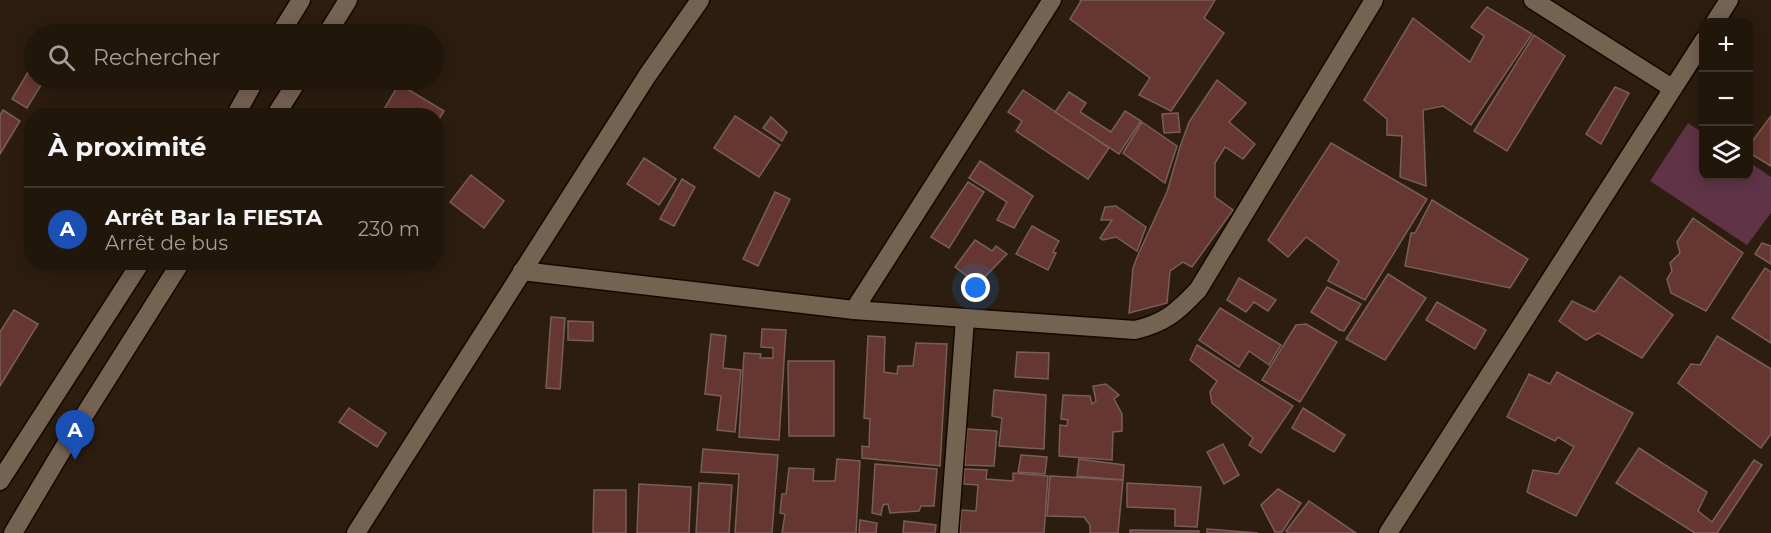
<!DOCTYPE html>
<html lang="fr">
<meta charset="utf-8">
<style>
body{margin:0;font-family:Montserrat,sans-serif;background:#2d2318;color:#f1f3f6}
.controls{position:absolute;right:18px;top:18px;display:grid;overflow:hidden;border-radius:12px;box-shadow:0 3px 15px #0003}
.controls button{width:54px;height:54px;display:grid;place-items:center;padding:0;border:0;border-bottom:2px solid #3e352b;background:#21160a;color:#f1f3f6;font:30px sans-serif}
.you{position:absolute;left:976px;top:288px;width:21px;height:21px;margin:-15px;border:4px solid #fff;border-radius:50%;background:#1a73e8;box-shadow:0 0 0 9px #1a73e833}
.badge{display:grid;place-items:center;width:39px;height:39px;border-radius:50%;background:#0f766e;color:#fff;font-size:20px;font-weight:700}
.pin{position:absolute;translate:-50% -50px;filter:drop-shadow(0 2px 3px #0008)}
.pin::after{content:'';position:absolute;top:32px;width:21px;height:18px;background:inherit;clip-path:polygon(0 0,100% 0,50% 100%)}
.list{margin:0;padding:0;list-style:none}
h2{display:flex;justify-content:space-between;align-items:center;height:78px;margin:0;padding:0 24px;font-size:26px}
h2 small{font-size:20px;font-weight:400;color:#a29f9c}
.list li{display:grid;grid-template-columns:39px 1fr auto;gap:18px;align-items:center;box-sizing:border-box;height:84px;padding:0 24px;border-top:2px solid #3e352b}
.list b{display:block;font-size:22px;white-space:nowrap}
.list p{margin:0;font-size:20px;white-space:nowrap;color:#a29f9c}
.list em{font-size:20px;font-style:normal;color:#a29f9c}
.icon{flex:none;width:33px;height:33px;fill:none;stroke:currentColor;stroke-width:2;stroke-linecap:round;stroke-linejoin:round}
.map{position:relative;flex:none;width:1771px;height:533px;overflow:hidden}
.search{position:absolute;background:#21160a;box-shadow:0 3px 15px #0003;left:24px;top:24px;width:420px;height:66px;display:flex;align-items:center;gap:15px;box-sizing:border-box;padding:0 21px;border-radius:33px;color:#a29f9c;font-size:22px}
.panel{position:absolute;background:#21160a;box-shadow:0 3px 15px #0003;left:24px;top:108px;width:420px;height:162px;border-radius:24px}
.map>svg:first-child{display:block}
.green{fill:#5f3446}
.building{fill:#653730;stroke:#785e5a;stroke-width:1.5}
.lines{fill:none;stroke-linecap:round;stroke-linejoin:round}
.minor-casing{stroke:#140700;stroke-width:21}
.tertiary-casing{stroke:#140700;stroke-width:21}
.minor{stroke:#756352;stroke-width:18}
.tertiary{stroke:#756352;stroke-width:18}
</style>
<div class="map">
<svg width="1771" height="533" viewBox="0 0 1771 533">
<rect width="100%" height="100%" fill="#2c1d0e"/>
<polygon class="green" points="1688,123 1703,133 1704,176 1748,176 1749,162 1771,177 1771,213 1747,245 1650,181"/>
<g class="building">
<polygon points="1080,0 1215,0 1204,18 1224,33 1171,111 1139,95 1150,78 1070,19 1081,1"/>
<polygon points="1487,7 1532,34 1471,125 1443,106 1423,110 1426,186 1400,177 1402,136 1387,135 1387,119 1364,100 1413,18 1470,62 1484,36 1471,27"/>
<polygon points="1534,35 1565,56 1507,151 1474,131"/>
<polygon points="34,62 34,80 44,80 27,108 12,99"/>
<polygon points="1217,80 1246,103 1229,122 1255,144 1243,159 1225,147 1215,163 1215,197 1233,210 1192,267 1183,262 1170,271 1167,303 1129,313 1133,268 1138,255 1167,192 1180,147 1189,122"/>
<polygon points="399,84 444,111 436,124 436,116 380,116"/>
<polygon points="1615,87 1629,93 1601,144 1586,134"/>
<polygon points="1023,90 1109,148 1088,179 1016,131 1022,121 1008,112"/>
<polygon points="1069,92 1086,103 1080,112 1111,132 1125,111 1141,121 1119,154 1055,112"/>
<polygon points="3,110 20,121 0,154 0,115"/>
<polygon points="1178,113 1180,132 1164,133 1162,114"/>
<polygon points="735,116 780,145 759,177 714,148"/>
<polygon points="1771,116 1771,166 1748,152 1748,147"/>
<polygon points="771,117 787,132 782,141 763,128"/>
<polygon points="1142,122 1177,146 1165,183 1123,153"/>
<polygon points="1331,143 1427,199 1365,300 1328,281 1339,261 1306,237 1288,257 1268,240"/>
<polygon points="644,158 676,179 659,205 627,184"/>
<polygon points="980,161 1033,196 1014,228 997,220 1007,202 969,178"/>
<polygon points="471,175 504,201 484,228 450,202"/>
<polygon points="682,179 695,187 674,226 660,219"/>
<polygon points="968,182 984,192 949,248 931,237"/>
<polygon points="775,192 790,199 758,266 743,259"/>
<polygon points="1432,200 1528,259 1510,288 1405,266 1411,233 1415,233"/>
<polygon points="1116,206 1146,227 1137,251 1116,237 1103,240 1100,238 1112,220 1101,220 1105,207"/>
<polygon points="1693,218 1743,253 1706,311 1671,293 1667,279 1672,271 1670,263 1680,253 1677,242"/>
<polygon points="1032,226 1059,241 1053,252 1056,253 1048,270 1016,254"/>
<polygon points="975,240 992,251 996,246 1007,254 978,284 955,267"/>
<polygon points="1762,243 1771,246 1771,264 1755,254"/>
<polygon points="1765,268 1771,272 1771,343 1732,318"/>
<polygon points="1388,274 1426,298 1385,360 1346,339"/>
<polygon points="1620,276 1673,315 1642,358 1598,333 1586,340 1559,321 1572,301 1595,312"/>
<polygon points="1239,278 1276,300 1268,311 1254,302 1246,312 1227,300"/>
<polygon points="1327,287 1361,304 1344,331 1340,330 1311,312"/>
<polygon points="1437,302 1486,330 1475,349 1426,320"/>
<polygon points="1220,308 1281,345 1269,365 1249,351 1239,367 1199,340"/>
<polygon points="14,310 38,324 0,386 0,332"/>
<polygon points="551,317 565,318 560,389 546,388"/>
<polygon points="568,321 593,322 593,341 568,340"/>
<polygon points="1306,324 1337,342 1300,402 1262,380 1296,325"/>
<polygon points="762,329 786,330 779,440 739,437 744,353 761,354 760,358 773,358 773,348 761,347"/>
<polygon points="711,334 726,336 723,368 741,370 735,432 717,430 721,396 705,394"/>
<polygon points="868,336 885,337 884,372 897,374 898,366 913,366 916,343 947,344 940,466 862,458 862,446 869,447 870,419 864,418"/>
<polygon points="1717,336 1771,369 1771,434 1761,448 1678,383 1691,364 1700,365"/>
<polygon points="1197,345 1293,406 1261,453 1249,445 1253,438 1212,403 1210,392 1217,381 1190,360"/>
<polygon points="1017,352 1049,353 1048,379 1015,377"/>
<polygon points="788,361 834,361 834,436 789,436"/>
<polygon points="1557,372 1633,413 1576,516 1527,492 1533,470 1558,474 1574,447 1558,437 1555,441 1507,417 1529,374 1550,384"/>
<polygon points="1106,384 1119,395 1114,399 1122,414 1122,431 1113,432 1112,460 1059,456 1060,425 1067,426 1068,420 1061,419 1063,395 1090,396 1092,404 1096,401 1093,386"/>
<polygon points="994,390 1046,395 1044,449 999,446 1002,418 992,416"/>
<polygon points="349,408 386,433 377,447 339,422"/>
<polygon points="1303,408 1345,435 1334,452 1292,428"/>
<polygon points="967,429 997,431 994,466 965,465"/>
<polygon points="1223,444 1239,475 1224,484 1207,452"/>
<polygon points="1639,448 1707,492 1698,511 1712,522 1754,460 1762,465 1717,533 1695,533 1616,483"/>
<polygon points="703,449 778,455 772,533 735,533 739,474 701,472"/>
<polygon points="1021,455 1047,457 1045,474 1018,472"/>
<polygon points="837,459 860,461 856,533 782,533 785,514 780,513 782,494 786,494 789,468 814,469 813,481 835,481"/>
<polygon points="1079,459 1124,465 1123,480 1077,476"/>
<polygon points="875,464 937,469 934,506 921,506 919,511 890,513 888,504 883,505 881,515 872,513"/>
<polygon points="964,469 987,470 986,479 1013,481 1013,473 1048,476 1044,533 960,533 961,510 976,511 978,485 964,484"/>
<polygon points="1050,476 1123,480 1118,533 1090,533 1090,525 1084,517 1047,516"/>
<polygon points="699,483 732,485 729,533 696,533"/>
<polygon points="1127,483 1201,487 1197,527 1175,526 1175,509 1127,507"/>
<polygon points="639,484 691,487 689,533 637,533"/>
<polygon points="1278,489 1301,503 1282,532 1275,532 1261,505"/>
<polygon points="594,490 626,490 626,533 593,533"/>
<polygon points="1309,501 1356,533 1288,533 1286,531"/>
<polygon points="860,520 877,523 876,533 859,533"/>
<polygon points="904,521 936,525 935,533 903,533"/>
<polygon points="1207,529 1258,533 1207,533"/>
<polygon points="1130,530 1199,531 1199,533 1130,533"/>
</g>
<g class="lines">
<g class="minor-casing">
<g id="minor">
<polyline points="1533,0 1672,88"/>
<polyline points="1715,22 1729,0"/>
<path d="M 522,271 L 854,310 L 1135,330 C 1165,323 1177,312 1198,290 L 1374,0"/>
<polyline points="854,310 1052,0"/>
<polyline points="356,533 647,76 700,0"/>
<polyline points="949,533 965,319"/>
<polyline points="1388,533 1704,40"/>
</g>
</g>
<g class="tertiary-casing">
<g id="tertiary">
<polyline points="280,34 301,0"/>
<polyline points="327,34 348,0"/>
<polyline points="235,116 255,80"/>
<polyline points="275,116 298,80"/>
<polyline points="0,481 141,262"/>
<polyline points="13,533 63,449 181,262"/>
</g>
</g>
<use href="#minor" class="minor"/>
<use href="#tertiary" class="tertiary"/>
</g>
</svg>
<div class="controls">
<button>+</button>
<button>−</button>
<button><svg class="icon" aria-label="layers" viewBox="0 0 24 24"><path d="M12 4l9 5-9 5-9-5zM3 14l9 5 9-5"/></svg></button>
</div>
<div class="you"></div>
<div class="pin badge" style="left:75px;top:460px;background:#1a4fb4">A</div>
<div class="search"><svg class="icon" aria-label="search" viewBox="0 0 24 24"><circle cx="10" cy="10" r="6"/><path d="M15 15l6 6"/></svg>Rechercher</div>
<section class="panel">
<h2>À proximité<small></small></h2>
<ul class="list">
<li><span class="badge" style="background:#1a4fb4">A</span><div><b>Arrêt Bar la FIESTA</b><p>Arrêt de bus</p></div><em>230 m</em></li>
</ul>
</section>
</div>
